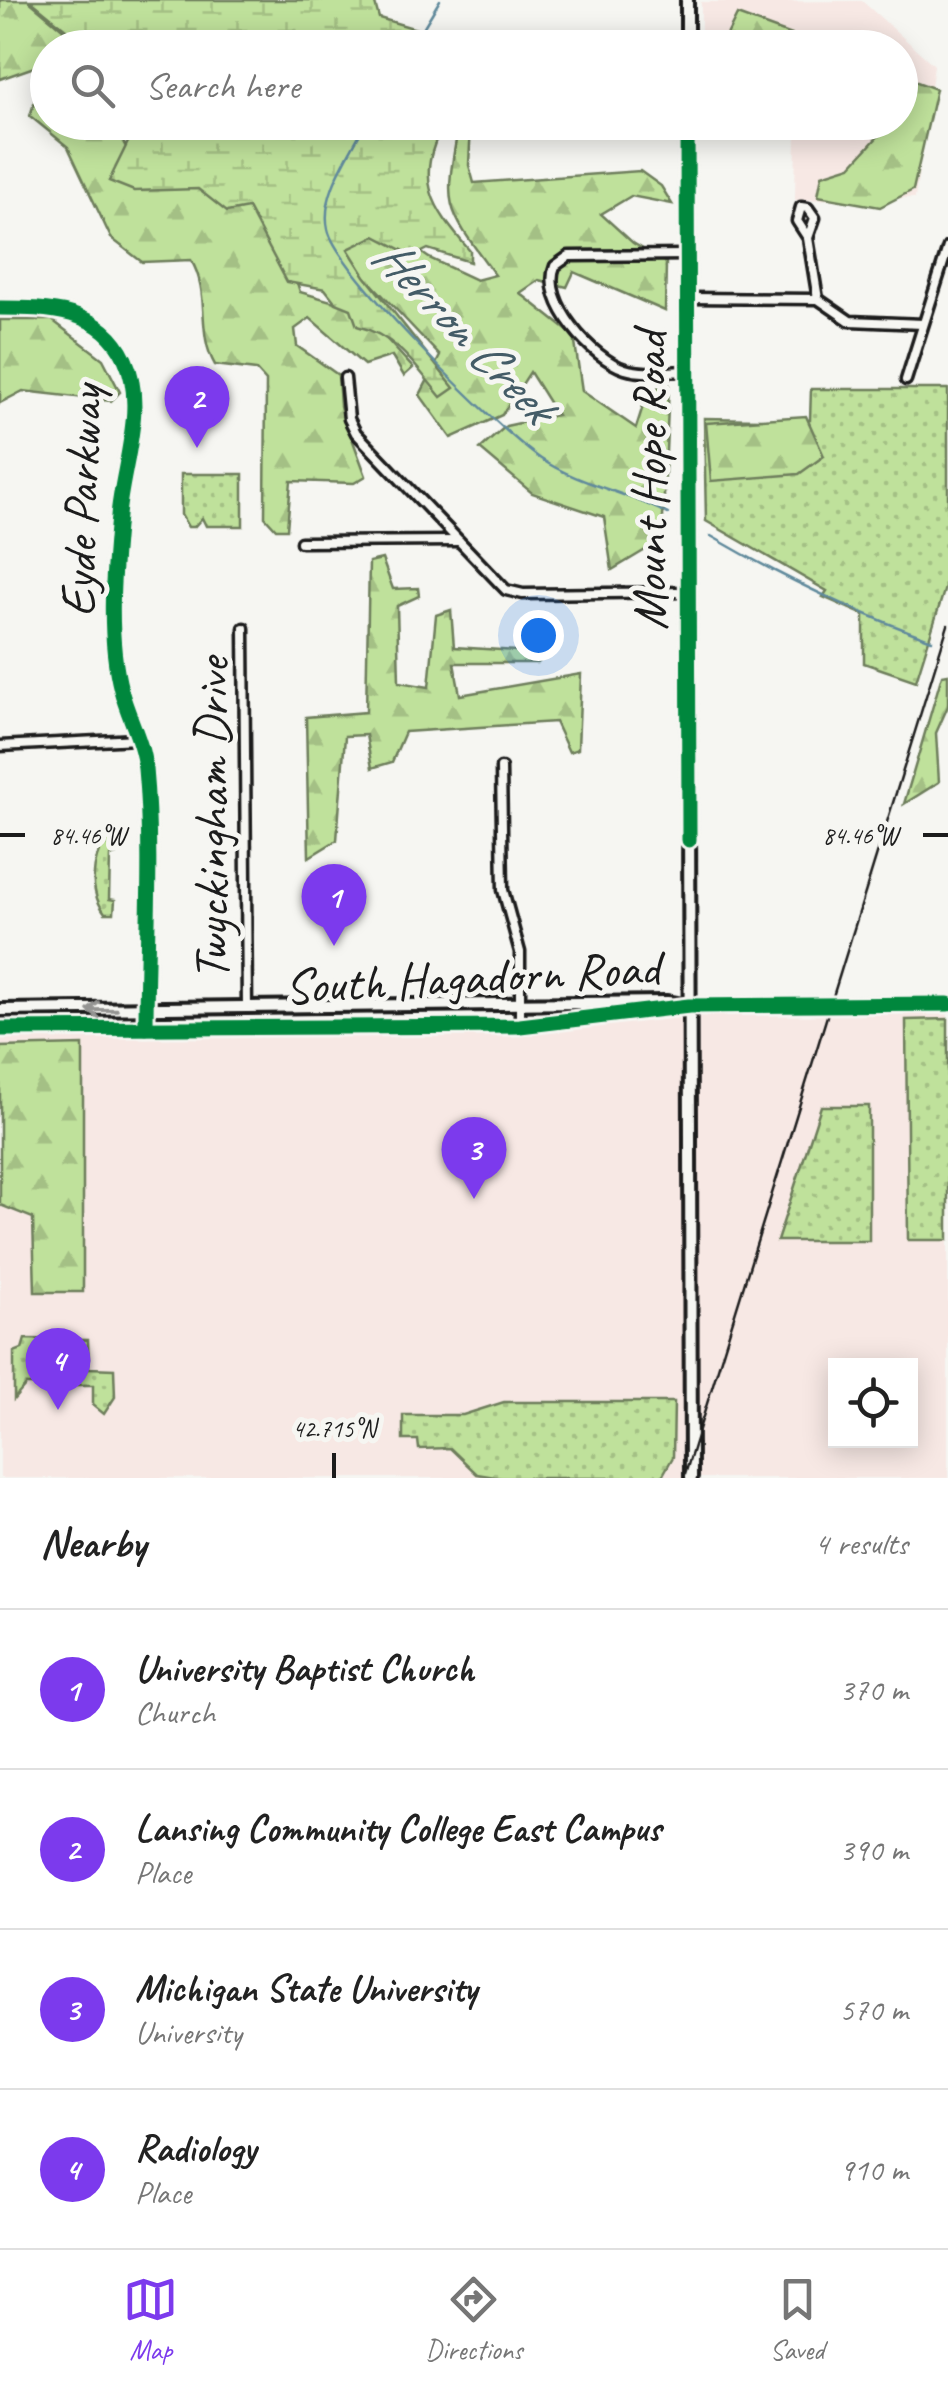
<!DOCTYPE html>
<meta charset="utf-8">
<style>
body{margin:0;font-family:Caveat,sans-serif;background:#f2f2f2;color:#222}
.controls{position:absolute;right:30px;bottom:30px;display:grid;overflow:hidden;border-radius:0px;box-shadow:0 5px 25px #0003}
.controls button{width:90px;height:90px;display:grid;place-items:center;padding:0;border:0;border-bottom:2px solid #e0e0e0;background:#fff;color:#222;font:50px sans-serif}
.you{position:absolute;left:538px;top:635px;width:35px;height:35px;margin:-25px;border:8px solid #fff;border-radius:50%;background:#1a73e8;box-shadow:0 0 0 15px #1a73e833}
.badge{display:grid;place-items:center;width:65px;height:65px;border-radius:50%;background:#7c3aed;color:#fff;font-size:32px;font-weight:700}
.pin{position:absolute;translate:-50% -82px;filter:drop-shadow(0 2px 5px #0008)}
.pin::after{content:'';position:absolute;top:52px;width:35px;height:30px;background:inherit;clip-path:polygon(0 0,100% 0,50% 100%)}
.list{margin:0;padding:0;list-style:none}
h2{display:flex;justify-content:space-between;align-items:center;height:130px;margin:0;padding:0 40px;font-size:42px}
h2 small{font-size:32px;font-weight:400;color:#767676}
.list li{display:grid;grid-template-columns:65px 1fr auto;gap:30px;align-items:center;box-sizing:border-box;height:160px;padding:0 40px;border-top:2px solid #e0e0e0}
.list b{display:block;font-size:38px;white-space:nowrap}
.list p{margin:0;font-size:32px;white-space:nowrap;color:#767676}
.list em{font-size:32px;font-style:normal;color:#767676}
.icon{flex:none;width:55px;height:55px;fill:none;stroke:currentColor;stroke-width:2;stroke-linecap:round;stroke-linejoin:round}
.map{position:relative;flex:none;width:948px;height:1478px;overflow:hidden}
.search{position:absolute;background:#fff;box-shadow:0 5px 25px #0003;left:30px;right:30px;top:30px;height:110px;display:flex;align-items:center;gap:25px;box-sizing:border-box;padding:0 35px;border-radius:55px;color:#767676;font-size:38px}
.sheet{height:770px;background:#fff}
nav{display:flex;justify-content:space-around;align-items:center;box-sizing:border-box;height:140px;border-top:2px solid #e0e0e0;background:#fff;font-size:28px;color:#767676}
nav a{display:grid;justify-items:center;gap:5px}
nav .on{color:#7c3aed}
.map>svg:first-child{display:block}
.built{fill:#f7e8e4;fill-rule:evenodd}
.grass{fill:url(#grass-dots);stroke:#6e7e5c;stroke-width:2.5}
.forest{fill:url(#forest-firs);stroke:#6e7e5c;stroke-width:2.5}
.wetland{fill:url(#wetland-marsh);stroke:#6e7e5c;stroke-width:2.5}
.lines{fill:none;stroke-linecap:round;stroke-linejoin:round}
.stream{stroke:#618a9c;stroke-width:2.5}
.street-casing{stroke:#1c1c1c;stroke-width:15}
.secondary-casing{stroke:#1c1c1c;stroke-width:18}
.street{stroke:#f6f6f2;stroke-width:8}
.secondary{stroke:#f6f6f2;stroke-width:10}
.rail{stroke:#1c1c1c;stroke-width:2.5}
.cycleway-casing{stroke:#f6f6f2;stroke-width:21}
.cycleway{stroke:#00873e;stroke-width:15}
.oneway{stroke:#949492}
.ticks{fill:none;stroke:#1c1c1c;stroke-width:4}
.labels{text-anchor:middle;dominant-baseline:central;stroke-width:10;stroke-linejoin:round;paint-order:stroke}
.street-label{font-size:50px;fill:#1c1c1c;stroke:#f6f6f2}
.water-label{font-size:52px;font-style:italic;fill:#445c67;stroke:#f6f6f2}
.ticks-label{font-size:25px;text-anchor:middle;fill:#1c1c1c;stroke:#f6f6f2;stroke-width:10;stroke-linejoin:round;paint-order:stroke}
</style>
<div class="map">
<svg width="948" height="1478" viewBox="0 0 948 1478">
<defs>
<pattern id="grass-dots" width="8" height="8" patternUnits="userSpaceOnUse" patternTransform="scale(2.5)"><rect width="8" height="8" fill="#bfe19b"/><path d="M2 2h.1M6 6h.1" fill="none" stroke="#a4c085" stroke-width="1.8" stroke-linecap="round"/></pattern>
<pattern id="forest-firs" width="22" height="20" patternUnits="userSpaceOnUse" patternTransform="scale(2.5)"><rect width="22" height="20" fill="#bfe19b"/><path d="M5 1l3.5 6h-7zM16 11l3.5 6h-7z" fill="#a4c085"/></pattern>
<pattern id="wetland-marsh" width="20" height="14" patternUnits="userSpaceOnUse" patternTransform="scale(2.5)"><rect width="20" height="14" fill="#bfe19b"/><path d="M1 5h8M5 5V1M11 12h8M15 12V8" fill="none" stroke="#a4c085"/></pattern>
</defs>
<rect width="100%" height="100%" fill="#f6f6f2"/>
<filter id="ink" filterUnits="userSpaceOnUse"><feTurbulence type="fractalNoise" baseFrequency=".01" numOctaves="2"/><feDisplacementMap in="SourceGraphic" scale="20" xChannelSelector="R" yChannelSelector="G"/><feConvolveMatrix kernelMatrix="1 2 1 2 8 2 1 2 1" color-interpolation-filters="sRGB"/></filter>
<g filter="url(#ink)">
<g class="built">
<polygon points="862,1 934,65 915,198 795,200 796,130 701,131 701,122 900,122 900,48 701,47 701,2"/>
<path d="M 948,1012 L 948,1478 L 0,1478 L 0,1033 L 567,1029 L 712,1015 ZM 836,1366 L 910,1366 L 910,1440 L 836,1440 Z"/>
</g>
<g class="grass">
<polygon points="811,389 948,389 948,578 916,681 864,663 864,615 823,597 827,591 706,521 704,418 810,420"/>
<polygon points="181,474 243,474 243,526 206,526 202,518 194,527 188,527 181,515"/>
<path d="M 105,839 L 115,839 L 115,855 L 110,856 L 109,899 L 115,900 L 114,913 L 105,913 C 88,891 92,862 105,839 Z"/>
<polygon points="948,1019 948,1240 908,1240 906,1020"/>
<polygon points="821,1106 869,1106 869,1241 777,1241"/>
<polygon points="25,1339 88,1340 89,1368 114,1369 115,1397 104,1414 93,1405 93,1385 26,1385 14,1399 14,1352 22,1349"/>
<polygon points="504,1402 674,1402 673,1457 661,1478 501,1478 477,1474 450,1448 419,1449 418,1440 403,1440 403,1415 463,1415"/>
</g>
<g class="forest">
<polygon points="0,0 28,0 84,47 48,48 47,71 40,65 0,79"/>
<polygon points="737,15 825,47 758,47 727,35"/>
<polygon points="901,76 936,89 913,190 880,207 818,196 822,175 851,166 882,132 877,123 900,122"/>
<path d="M 47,99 L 48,122 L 112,123 L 144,178 L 381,224 L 429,258 L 476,280 L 495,275 C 443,204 444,209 459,123 L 471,123 L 469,165 L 474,183 L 640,171 L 661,186 L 672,204 L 631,196 L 601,214 L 633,243 L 666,263 L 665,311 L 574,272 L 567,287 L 539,280 L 520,293 L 574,336 L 582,391 L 636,428 L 648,390 L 669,385 L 662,540 L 612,570 L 604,517 L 532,493 L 480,449 L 506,426 L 557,415 L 530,372 L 502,415 L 451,438 L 420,395 L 440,356 L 337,247 L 278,223 L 300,292 L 359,309 L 413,368 L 404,376 L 392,356 L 364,365 L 310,318 L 295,329 L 297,346 L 338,375 L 340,406 L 366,476 L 354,483 L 291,481 L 287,529 L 276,529 L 265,517 L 266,381 L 256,370 L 215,365 C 196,333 211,293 191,260 L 142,262 L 111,238 L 68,147 L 30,116 L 35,100 Z"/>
<polygon points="0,320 52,320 103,359 120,392 111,401 23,391 0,403"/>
<polygon points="806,416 824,456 799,474 711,481 706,423"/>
<polygon points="382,559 393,589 418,588 419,596 397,606 399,682 429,687 436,615 451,610 454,647 548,653 538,663 454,663 460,695 581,674 578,749 569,752 555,722 405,732 392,762 372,768 366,735 345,736 337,840 309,857 306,717 366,712 369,562"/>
<polygon points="948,674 948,706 936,733 939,782 904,804 942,675"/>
<polygon points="83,1045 83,1292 35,1292 33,1218 0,1205 0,1047"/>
</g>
<g class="wetland">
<polygon points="30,0 374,0 379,18 454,40 456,47 88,47"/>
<path d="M 117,123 L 444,123 C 414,180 431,206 470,251 L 470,262 L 428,249 L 414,256 L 375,236 L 348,249 L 365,276 L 454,388 L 441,397 C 416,367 397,336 357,326 L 351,309 L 336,303 L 325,289 L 287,282 L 248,208 L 227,212 L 198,189 L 134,191 L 109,181 L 130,138 Z"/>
</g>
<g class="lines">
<g class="stream">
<polyline points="411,48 440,0"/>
<path d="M 366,122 C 351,153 320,194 328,229 C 336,271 502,433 541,459 C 580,485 627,492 668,514"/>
<path d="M 711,536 C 783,578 854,612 932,640"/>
</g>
<g class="street-casing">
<g id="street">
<polyline points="808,238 815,218 808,208 801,207 797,221 808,238 818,299"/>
<polyline points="689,298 818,299 850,321 923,324"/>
<path d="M 0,308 C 47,308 102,308 125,359 C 147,406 122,467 118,516 C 113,570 107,637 121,690 C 128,717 143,742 145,769 C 153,854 146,943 146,1028"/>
<path d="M 688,371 C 668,371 644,375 625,369 C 593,359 540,301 555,266 L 569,256 L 689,255"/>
<polyline points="345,378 349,419 356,433 506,590 523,594 689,592"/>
<polyline points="906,380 948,247"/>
<polyline points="301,542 459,541"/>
<polyline points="244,628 247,1008"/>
<polyline points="0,746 137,739"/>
<polyline points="501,768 503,890 520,952 520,1026"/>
</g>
</g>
<g class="secondary-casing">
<g id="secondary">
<polyline points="687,0 687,48"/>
<polyline points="687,122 691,1478"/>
<polyline points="0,1010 667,1002 683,1005"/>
<polyline points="0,1029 520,1026 689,1006 948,1004"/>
</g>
</g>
<use href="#street" class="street"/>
<use href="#secondary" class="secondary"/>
<polyline class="rail" points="684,1478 948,625"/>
<g class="cycleway-casing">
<g id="cycleway">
<polyline points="687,122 689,840"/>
<path d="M 0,308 C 47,308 102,308 125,359 C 147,406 122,467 118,516 C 113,570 107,637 121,690 C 128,717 143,742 145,769 C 153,854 146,943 146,1028"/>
<polyline points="0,1029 520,1026 689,1006 948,1004"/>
</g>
</g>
<use href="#cycleway" class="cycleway"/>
</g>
<defs><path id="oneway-shaft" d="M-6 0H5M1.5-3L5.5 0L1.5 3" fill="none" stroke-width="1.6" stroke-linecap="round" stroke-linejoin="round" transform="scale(2.5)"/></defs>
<use class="oneway" href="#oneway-shaft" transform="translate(102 1010) rotate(179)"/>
</g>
<path class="ticks" d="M 0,835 L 25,835M 923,835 L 948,835M 334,1453 L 334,1478"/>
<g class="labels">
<g class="street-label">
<text transform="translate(649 481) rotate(-90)">Mount Hope Road</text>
<text transform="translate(81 501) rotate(-88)">Eyde Parkway</text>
<text transform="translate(211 819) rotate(-90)">Twyckingham Drive</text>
<text transform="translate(472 977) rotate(-3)">South Hagadorn Road</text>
</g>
<g class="water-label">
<text transform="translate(464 330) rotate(46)">Herron Creek</text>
</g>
</g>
<g class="ticks-label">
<text x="860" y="844">84.46°W</text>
<text x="88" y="844">84.46°W</text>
<text x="334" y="1437">42.715°N</text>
</g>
</svg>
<div class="controls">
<button><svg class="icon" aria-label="locate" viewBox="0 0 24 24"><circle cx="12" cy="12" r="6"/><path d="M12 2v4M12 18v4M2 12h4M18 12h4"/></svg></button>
</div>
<div class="you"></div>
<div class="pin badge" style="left:334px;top:946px">1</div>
<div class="pin badge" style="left:197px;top:448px">2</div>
<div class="pin badge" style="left:474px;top:1199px">3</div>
<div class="pin badge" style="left:58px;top:1410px">4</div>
<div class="search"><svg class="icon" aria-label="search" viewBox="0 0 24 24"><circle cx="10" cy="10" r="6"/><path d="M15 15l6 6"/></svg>Search here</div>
</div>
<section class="sheet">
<h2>Nearby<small>4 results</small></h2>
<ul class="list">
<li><span class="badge">1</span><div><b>University Baptist Church</b><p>Church</p></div><em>370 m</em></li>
<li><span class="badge">2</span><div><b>Lansing Community College East Campus</b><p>Place</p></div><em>390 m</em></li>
<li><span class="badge">3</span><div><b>Michigan State University</b><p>University</p></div><em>570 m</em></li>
<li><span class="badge">4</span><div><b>Radiology</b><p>Place</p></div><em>910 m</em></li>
</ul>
</section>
<nav>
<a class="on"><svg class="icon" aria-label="map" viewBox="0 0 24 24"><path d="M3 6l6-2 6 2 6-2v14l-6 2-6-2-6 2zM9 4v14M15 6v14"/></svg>Map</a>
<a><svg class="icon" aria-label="directions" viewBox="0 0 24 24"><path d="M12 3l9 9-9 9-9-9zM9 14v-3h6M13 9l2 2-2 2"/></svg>Directions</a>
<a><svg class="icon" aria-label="saved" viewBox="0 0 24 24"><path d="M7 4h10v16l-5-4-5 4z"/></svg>Saved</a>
</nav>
